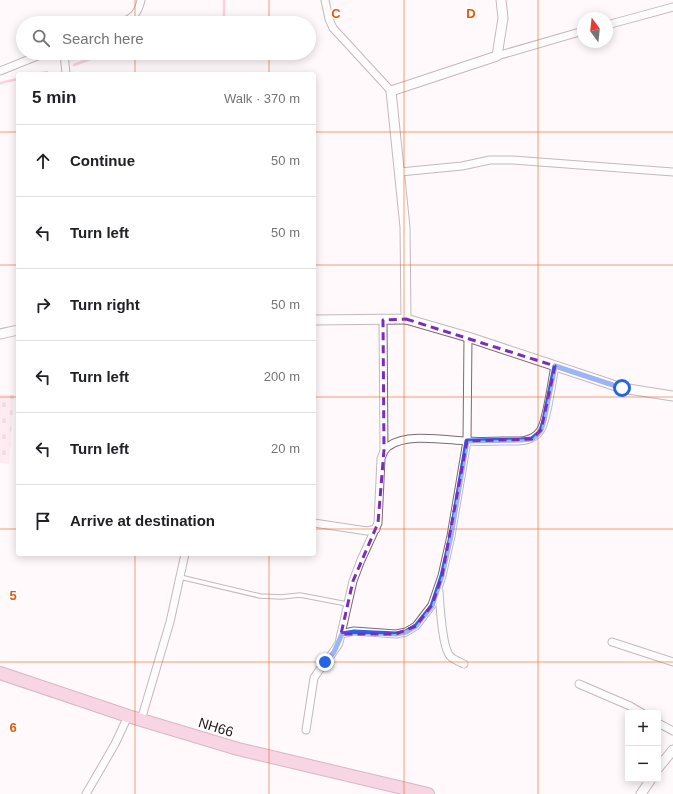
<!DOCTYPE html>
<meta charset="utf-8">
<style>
body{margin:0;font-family:Arial,sans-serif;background:#f2f2f2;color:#202124}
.controls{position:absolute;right:12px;bottom:12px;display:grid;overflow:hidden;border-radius:4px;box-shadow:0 2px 10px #0003}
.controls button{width:36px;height:36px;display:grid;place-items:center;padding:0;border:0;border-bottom:1px solid #e0e0e0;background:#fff;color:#202124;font:20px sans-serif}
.compass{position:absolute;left:577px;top:12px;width:36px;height:36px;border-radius:50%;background:#fff;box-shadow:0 2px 10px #0003;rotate:345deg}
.stop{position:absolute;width:12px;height:12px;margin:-9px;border:3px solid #2563eb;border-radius:50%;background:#fff}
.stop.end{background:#2563eb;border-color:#fff;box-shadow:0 1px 4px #0008}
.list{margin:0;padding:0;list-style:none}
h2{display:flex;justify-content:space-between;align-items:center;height:52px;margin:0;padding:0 16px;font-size:17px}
h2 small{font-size:13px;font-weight:400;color:#757577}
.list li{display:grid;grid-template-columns:26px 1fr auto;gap:12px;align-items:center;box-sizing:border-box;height:72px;padding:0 16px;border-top:1px solid #e0e0e0}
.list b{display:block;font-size:15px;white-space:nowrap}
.list em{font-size:13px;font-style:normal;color:#757577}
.icon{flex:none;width:22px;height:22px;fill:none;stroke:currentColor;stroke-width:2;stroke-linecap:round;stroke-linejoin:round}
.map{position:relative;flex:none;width:673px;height:794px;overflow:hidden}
.search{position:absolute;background:#fff;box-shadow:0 2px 10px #0003;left:16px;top:16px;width:300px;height:44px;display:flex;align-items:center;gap:10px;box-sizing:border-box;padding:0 14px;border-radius:22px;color:#757577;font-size:15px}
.panel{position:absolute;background:#fff;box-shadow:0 2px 10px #0003;left:16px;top:72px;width:300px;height:484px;border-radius:4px}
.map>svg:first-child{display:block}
.cemetery{fill:url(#cemetery-stones)}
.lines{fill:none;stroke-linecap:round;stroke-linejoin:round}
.stream{stroke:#fa9fc2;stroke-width:2.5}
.service-casing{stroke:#816770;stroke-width:5.5}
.minor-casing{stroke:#816770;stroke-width:9}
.tertiary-casing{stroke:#816770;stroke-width:11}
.trunk-casing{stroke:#a66880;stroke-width:14}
.service{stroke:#fff;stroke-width:3.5}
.minor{stroke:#fff;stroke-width:7}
.tertiary{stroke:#fff;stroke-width:9}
.trunk{stroke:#f0a8c4;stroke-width:12}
.route{stroke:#2563eb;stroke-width:5}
.marked{fill:none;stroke:#7b2cbf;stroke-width:3;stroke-dasharray:8 5;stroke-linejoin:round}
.grid{fill:none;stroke:#e8590c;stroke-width:1;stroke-opacity:0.55}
.labels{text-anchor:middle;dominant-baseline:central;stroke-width:3.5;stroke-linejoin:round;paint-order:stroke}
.street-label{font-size:14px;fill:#23191d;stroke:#fff}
.grid-label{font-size:13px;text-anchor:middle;font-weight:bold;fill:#e8590c;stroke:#fff;stroke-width:3.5;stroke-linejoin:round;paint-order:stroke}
</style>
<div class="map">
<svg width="673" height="794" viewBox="0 0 673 794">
<defs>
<pattern id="cemetery-stones" width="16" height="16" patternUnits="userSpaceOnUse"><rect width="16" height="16" fill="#fddce7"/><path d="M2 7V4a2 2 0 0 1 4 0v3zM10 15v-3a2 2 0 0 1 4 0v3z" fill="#d9bcc6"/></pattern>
</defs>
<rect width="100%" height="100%" fill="#fff9fb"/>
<polygon class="cemetery" points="0,394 14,395 9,464 0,463"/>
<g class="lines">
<g class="stream">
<polyline points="211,23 224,21 224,0"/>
<polyline points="74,65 106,53"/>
<polyline points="37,74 47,72"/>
<polyline points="0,83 18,79"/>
</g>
<g class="service-casing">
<polyline id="service" points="180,577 260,596 281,597 300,595 347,604"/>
</g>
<g class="minor-casing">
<g id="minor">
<polyline points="325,0 329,19 333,28 391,91"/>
<path d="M 120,23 C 133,18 138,14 141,0"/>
<polyline points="607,25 673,7"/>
<polyline points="64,53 66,74"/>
<polyline points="497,56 583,31"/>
<polyline points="0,71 45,53"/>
<polyline points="400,172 462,166 490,160 513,160 673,172"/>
<polyline points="383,320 384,450"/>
<polyline points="314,523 367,531 376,529"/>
<path d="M 439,591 C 440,605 442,647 450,656 C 454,660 460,662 464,664"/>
<polyline points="341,634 354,631 396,634 406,632 416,626 432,605 442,576 451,536 467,441 468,337"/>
<polyline points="612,642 673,662"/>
<polyline points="579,684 630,706 642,713"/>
<polyline points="141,720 170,622 185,554"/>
<polyline points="658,723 673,731"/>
<path d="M 306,730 L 314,678 C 321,666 332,656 339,643 L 353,581 L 361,560 L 378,523 L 381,459 C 383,453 384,449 389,446 C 407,433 445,440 467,441 C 479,442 491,441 503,441 C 516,441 532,443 540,431 C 547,422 552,380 555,366"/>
<polyline points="86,794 115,744 128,716"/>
</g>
</g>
<g class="tertiary-casing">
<g id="tertiary">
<polyline points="406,319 468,337 622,388 673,396"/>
<polyline points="314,320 406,319 405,227 391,91 497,56 503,18 501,0"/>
<polyline points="0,334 18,330"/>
<polyline points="658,768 673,750"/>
<polyline points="641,794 651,779"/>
</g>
</g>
<g class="trunk-casing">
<polyline id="trunk" points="0,673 128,716 238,749 428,794"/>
</g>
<use href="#service" class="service"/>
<use href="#minor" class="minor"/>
<use href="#tertiary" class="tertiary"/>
<use href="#trunk" class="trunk"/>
</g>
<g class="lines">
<polyline class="route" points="325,662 334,652 342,634 354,632 396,634 406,632 416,626 432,606 442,576 451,536 467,441 521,440 532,439 538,434 541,430 544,421 555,366 622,388"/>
</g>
<path d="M0 0H673V794H0ZM 406,319 L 555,366 L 541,430 L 532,439 L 467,441 L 442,576 L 432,605 L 416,626 L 396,634 L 341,634 L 353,581 L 378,523 L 384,450 L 383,320 Z" fill="#fff9fb" fill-opacity=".55" fill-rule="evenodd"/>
<path class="marked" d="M 406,319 L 555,366 L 541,430 L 532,439 L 467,441 L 442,576 L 432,605 L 416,626 L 396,634 L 341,634 L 353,581 L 378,523 L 384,450 L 383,320 Z"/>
<path class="grid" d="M 135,0 L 135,23M 269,0 L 269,23M 404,0 L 404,794M 538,0 L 538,794M 135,53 L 135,74M 269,53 L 269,74M 0,132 L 18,132M 314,132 L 673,132M 0,265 L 18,265M 314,265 L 673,265M 0,397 L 18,397M 314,397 L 673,397M 0,529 L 18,529M 314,529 L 673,529M 135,554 L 135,794M 269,554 L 269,794M 0,662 L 673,662"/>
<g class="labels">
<g class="street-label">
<text transform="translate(216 727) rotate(17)">NH66</text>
</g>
</g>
<g class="grid-label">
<text x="336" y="18">C</text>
<text x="471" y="18">D</text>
<text x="13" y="600">5</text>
<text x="13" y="732">6</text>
</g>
</svg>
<div class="controls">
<button>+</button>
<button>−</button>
</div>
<svg class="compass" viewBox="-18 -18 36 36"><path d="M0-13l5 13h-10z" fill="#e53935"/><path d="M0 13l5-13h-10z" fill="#757577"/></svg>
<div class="stop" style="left:622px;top:388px"></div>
<div class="stop end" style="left:325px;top:662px"></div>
<div class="search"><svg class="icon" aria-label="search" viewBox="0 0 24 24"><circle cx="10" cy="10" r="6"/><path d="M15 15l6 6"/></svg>Search here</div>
<section class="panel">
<h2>5 min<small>Walk · 370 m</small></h2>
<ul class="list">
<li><svg class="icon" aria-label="ahead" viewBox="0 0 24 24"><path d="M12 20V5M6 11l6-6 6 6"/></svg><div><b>Continue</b></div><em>50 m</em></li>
<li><svg class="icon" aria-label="left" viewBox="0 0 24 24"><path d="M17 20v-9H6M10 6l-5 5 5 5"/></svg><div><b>Turn left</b></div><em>50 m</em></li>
<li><svg class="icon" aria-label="right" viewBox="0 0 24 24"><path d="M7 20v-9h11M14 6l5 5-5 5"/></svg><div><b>Turn right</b></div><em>50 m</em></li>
<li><svg class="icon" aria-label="left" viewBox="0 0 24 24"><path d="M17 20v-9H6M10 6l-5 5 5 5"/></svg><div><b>Turn left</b></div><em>200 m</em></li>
<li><svg class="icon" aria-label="left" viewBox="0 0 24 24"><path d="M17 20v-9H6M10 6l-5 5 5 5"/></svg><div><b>Turn left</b></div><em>20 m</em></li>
<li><svg class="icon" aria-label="arrive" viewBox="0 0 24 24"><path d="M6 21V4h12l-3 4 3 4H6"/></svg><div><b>Arrive at destination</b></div></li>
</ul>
</section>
</div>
